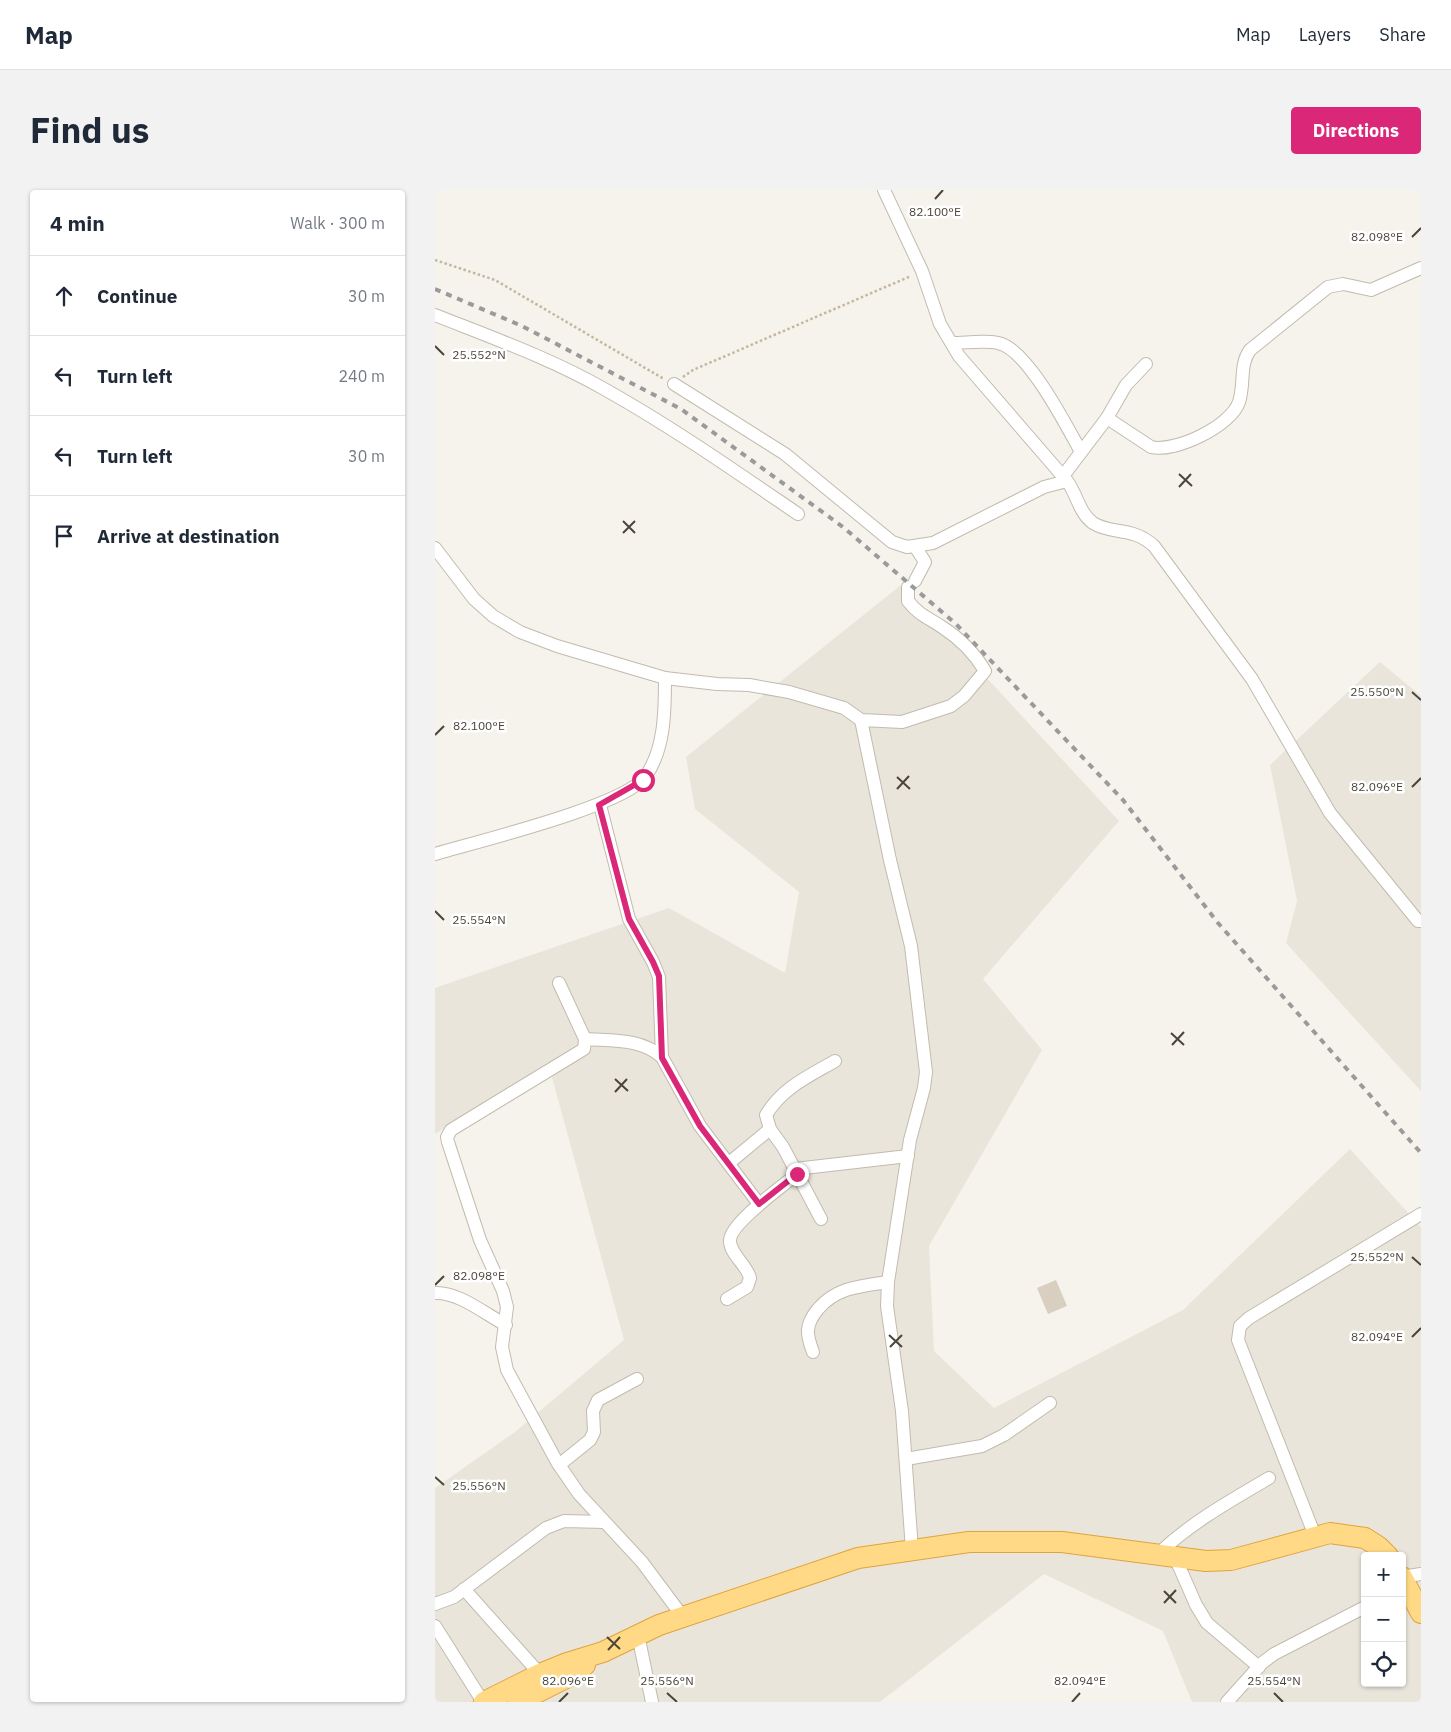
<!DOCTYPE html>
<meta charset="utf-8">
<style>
body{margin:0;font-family:"IBM Plex Sans",sans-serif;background:#f2f2f3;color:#1f2937}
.controls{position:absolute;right:15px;bottom:15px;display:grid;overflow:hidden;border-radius:5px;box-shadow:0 1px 4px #0004}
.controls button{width:45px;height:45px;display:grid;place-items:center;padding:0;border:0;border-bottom:1px solid #e0e1e3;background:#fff;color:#1f2937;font:25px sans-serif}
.stop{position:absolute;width:15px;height:15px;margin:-11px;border:4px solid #db2777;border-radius:50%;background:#fff}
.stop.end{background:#db2777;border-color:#fff;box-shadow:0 1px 5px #0008}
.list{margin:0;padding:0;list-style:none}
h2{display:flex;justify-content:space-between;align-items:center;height:65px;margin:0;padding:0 20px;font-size:21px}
h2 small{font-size:16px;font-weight:400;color:#747a83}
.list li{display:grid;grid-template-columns:32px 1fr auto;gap:15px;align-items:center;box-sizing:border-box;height:80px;padding:0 20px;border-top:1px solid #e0e1e3}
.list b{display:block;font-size:19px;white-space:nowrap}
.list em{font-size:16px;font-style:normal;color:#747a83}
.icon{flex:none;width:28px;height:28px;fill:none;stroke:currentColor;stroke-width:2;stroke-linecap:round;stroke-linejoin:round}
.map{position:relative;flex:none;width:986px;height:1512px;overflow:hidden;border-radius:5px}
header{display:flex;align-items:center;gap:30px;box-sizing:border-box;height:70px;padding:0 25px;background:#fff;border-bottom:1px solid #e0e1e3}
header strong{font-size:24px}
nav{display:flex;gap:28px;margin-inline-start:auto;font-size:18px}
.intro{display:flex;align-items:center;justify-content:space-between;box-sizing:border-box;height:120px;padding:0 30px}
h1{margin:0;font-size:35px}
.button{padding:12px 22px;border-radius:5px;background:#db2777;color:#fff;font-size:18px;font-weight:700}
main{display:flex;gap:30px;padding:0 30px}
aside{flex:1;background:#fff;border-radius:5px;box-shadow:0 1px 4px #0004}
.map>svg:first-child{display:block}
.residential{fill:#eae5da;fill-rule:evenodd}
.building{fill:#d8cfc1}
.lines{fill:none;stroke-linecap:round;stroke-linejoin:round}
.minor-casing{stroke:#c2bbae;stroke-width:14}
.trunk-casing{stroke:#e0a43c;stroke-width:22}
.path{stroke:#c4b79f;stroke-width:2.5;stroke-dasharray:2.5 2.5;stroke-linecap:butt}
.minor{stroke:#fff;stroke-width:12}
.trunk{stroke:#ffd985;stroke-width:20}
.rail{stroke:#9a9a9a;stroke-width:4;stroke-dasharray:6 6;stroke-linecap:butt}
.route{stroke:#db2777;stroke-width:6}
.ticks{fill:none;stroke:#4b4439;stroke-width:2}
.ticks-label{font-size:12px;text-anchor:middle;fill:#4b4439;stroke:#fff;stroke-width:5;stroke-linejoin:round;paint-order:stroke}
</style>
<header>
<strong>Map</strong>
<nav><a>Map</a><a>Layers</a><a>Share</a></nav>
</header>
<div class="intro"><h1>Find us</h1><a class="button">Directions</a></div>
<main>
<aside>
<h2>4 min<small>Walk · 300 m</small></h2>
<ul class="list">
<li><svg class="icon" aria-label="ahead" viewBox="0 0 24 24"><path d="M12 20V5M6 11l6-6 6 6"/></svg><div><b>Continue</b></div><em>30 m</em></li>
<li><svg class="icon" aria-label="left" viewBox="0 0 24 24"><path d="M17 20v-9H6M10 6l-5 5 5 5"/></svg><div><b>Turn left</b></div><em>240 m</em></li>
<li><svg class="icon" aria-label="left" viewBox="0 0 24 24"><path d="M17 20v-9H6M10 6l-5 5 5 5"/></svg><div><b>Turn left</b></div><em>30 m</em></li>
<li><svg class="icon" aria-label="arrive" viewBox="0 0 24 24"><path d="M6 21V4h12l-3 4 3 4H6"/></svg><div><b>Arrive at destination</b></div></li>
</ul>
</aside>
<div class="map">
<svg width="986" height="1512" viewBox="0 0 986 1512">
<rect width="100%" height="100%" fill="#f6f3ec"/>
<g class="residential">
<path d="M 466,395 L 684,631 L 548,789 L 607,860 L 494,1056 L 499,1161 L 559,1218 L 748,1120 L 915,959 L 986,1037 L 986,1512 L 757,1512 L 728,1441 L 609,1384 L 445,1512 L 0,1512 L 0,1298 L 80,1242 L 189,1150 L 113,873 L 0,944 L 0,798 L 234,718 L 350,783 L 364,702 L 260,619 L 251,567 ZM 930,1366 L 967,1366 L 967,1493 L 930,1493 Z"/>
<polygon points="945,472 986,506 986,901 851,753 862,711 835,575"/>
</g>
<polygon class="building" points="621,1090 632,1116 613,1124 602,1098"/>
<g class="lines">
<g class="minor-casing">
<g id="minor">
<polyline points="449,0 487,81 505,134 524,166 632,291"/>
<path d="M 0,125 C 58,148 117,169 171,200 C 237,237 300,281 363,324"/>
<path d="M 517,153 C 531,153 549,150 563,153 C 592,158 632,237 646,262"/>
<path d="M 239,194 L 350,264 L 457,352 L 472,357 L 498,353 L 609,297 L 632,291 C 642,304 644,323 658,333 C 677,345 697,336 719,356 L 817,489 L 895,623 L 983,731 L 986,731"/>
<path d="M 672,228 L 716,257 C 740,263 796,236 804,212 C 810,194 804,175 815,160 L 893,97 L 908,94 L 936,100 L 986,78"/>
<polyline points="628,286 672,228 691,195 711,174"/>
<path d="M 0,358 L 39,409 L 58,426 L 85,442 L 122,456 L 230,488 L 282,494 L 314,495 L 354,502 L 409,518 L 426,530 L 467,532 L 516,516 L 529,506 L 550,481 C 540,464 524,448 507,437 C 492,427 484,425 473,411 L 473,397"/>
<polyline points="480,391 490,372 481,358"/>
<polyline points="426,530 455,670 476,756 491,882 489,898 475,950 453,1092 452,1116 467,1221 477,1360"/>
<polyline points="165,615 194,729 218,772 224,787 227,867"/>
<path d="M 0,664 C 40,652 189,616 210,587 C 230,560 230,520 230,488"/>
<polyline points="124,793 150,849 149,859 16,940 12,947 13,952 45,1050 68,1101 72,1117 67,1157 72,1180 122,1272 144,1304 207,1372 248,1427"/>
<path d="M 150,849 C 177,851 205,848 227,867 L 265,936 L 324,1014"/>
<path d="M 335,939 L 331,925 C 347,898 374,886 400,871"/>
<polyline points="294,973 335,939 348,957 386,1029"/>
<polyline points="360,979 473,966"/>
<path d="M 0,1103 C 24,1102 50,1124 71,1135"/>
<path d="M 292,1109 L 312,1097 L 315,1088 C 312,1075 295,1064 295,1051 C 294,1034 349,995 362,984"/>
<path d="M 378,1162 C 371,1144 370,1135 383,1119 C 402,1097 426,1096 453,1092"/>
<polyline points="471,1269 547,1256 569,1245 615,1213"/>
<polyline points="124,1275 155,1250 159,1242 158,1221 163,1210 202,1189"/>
<polyline points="880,1346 803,1150 805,1136 814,1128 986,1024"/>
<path d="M 724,1363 C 757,1332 795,1311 834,1288"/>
<polyline points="740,1367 761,1415 772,1433 824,1477"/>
<polyline points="967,1387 986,1384"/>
<polyline points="29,1399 105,1484"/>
<polyline points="0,1414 19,1407 111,1338 129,1331 169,1332"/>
<polyline points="0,1436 48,1512"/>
<polyline points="203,1445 217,1512"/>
<polyline points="792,1512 827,1473 839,1464 930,1417"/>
</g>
</g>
<g class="trunk-casing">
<g id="trunk">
<polyline points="967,1387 986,1423"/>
<polyline points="49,1512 105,1484 132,1473 168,1462 224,1435 423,1368 534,1352 627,1352 771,1371 796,1370 895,1343 930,1348 944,1357 953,1366"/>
<polyline points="83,1512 139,1484 150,1475"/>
</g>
</g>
<g class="path">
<polyline points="0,70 60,90 229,189"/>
<polyline points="248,187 258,180 476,86"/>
</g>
<use href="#minor" class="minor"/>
<use href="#trunk" class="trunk"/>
<polyline class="rail" points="0,99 87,136 246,219 408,337 521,434 688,610 783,733 986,963"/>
</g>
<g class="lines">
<polyline class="route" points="208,590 164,615 194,729 218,772 224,786 227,868 265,936 324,1014 362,984"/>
</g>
<path class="ticks" d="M 500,9 L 508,0M 977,47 L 986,38M 0,156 L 9,165M 744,284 L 757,296M 744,297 L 756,284M 188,331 L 200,343M 188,343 L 200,331M 977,502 L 986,510M 0,545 L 9,536M 462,587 L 475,599M 977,597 L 986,588M 462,599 L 474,586M 0,721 L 9,730M 736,843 L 749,855M 737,855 L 749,842M 180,889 L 193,901M 180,902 L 192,889M 977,1067 L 986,1075M 0,1095 L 9,1086M 454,1145 L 467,1157M 977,1147 L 986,1138M 455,1157 L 467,1145M 0,1287 L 9,1295M 729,1401 L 741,1413M 729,1413 L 741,1400M 172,1447 L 185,1459M 173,1460 L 185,1447M 232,1503 L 242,1512M 839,1503 L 848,1512M 124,1512 L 133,1503M 637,1512 L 645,1503"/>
<g class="ticks-label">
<text x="500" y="26">82.100°E</text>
<text x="942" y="51">82.098°E</text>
<text x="44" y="169">25.552°N</text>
<text x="942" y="506">25.550°N</text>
<text x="44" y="540">82.100°E</text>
<text x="942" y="601">82.096°E</text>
<text x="44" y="734">25.554°N</text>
<text x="942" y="1071">25.552°N</text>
<text x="44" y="1090">82.098°E</text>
<text x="942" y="1151">82.094°E</text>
<text x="44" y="1300">25.556°N</text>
<text x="133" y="1495">82.096°E</text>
<text x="645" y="1495">82.094°E</text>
<text x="232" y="1495">25.556°N</text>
<text x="839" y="1495">25.554°N</text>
</g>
</svg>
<div class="controls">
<button>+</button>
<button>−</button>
<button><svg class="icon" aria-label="locate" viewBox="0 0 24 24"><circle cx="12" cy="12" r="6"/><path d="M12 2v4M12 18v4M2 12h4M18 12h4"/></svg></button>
</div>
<div class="stop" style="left:208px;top:590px"></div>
<div class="stop end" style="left:362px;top:984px"></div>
</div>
</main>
